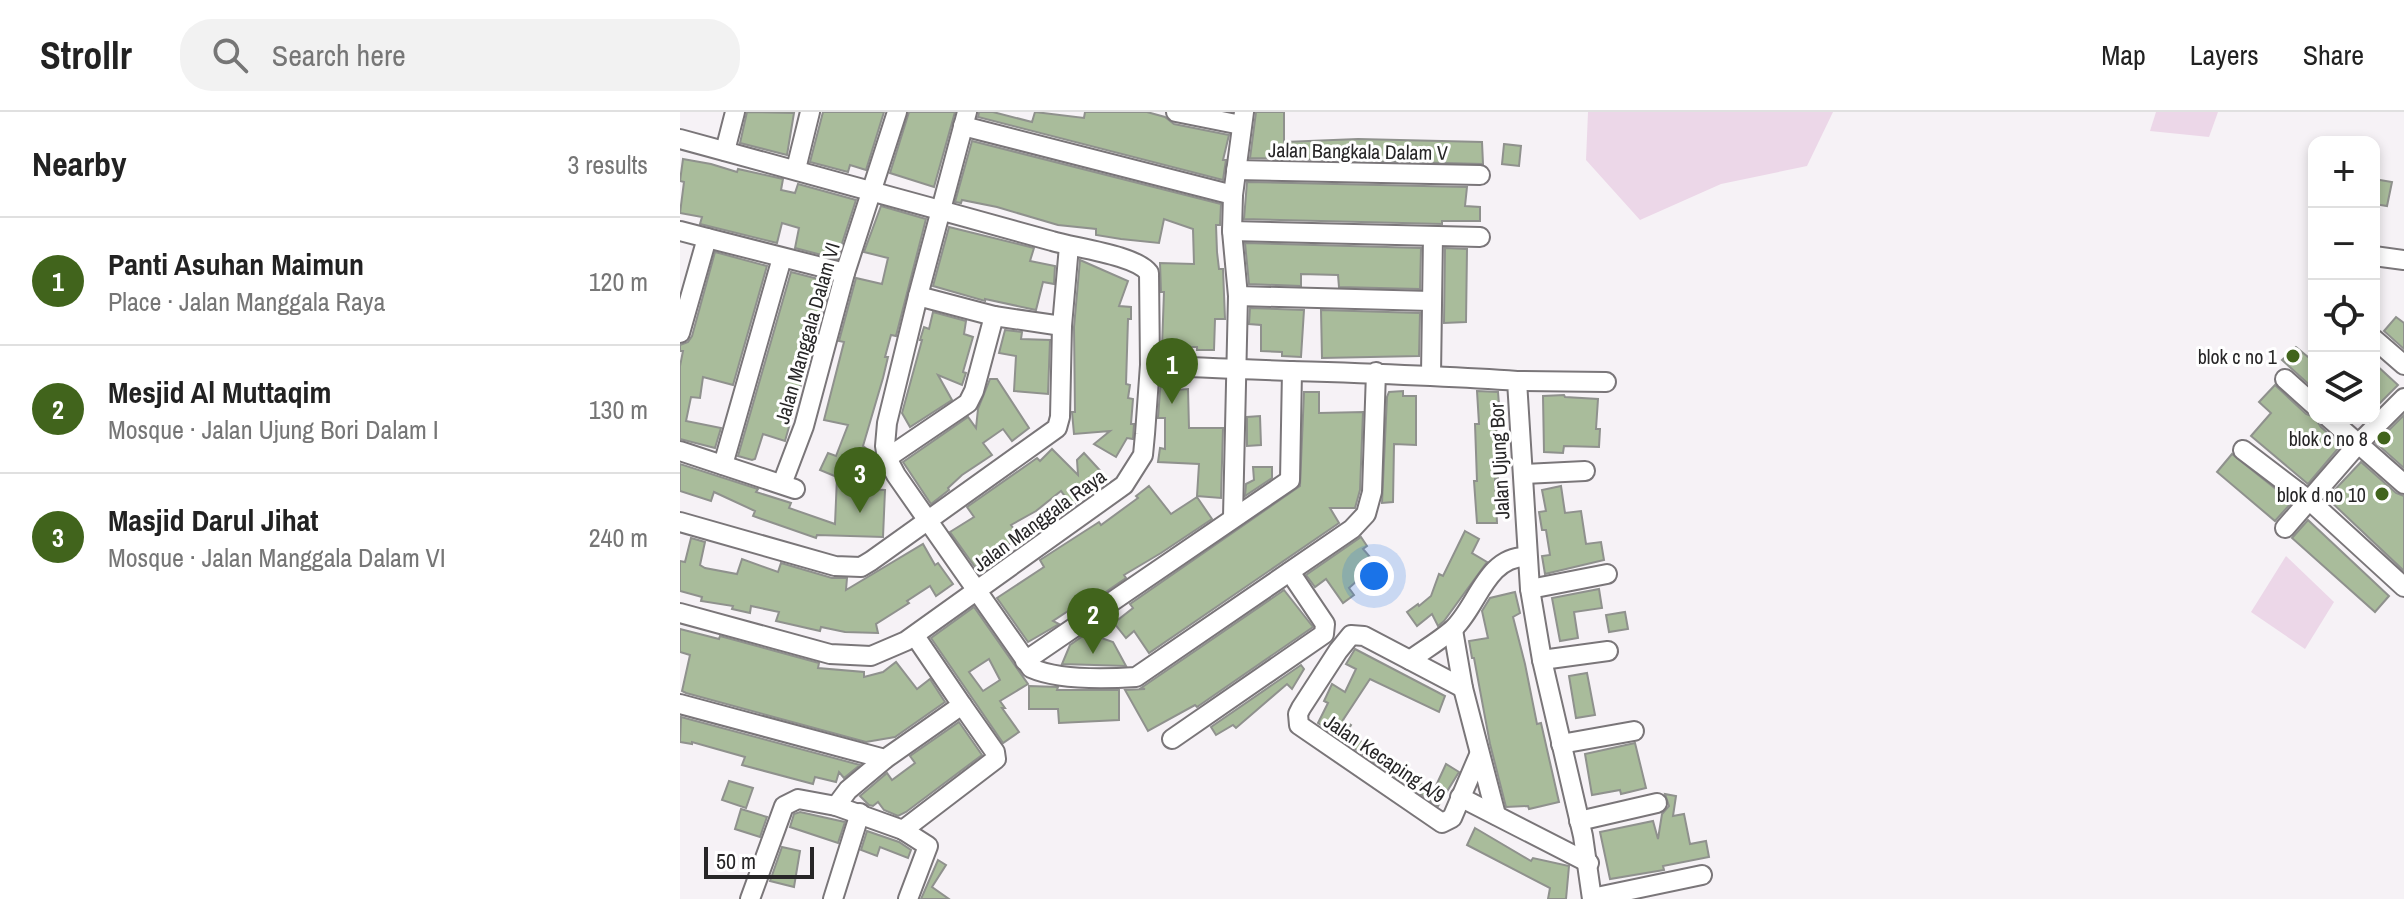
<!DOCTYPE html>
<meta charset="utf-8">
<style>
body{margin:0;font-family:"Archivo Narrow",sans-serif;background:#f2f2f2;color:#222}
.controls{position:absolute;right:24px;top:24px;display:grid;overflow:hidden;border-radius:16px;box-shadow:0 4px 12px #0003}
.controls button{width:72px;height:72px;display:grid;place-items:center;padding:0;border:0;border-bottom:2px solid #e0e0e0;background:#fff;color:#222;font:40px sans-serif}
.scale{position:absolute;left:24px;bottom:20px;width:110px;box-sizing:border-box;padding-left:8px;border:4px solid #272627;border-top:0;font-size:22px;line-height:28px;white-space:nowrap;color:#272627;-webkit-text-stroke:6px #fff;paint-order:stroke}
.you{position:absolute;left:694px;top:464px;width:28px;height:28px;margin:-20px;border:6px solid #fff;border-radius:50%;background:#1a73e8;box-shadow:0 0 0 12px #1a73e833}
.badge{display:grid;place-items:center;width:52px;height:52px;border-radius:50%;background:#41641c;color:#fff;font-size:26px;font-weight:700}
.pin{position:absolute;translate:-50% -66px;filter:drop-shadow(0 2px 4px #0008)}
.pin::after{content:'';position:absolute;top:42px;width:28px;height:24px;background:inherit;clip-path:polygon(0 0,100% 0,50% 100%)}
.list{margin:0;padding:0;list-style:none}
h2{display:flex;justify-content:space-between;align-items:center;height:104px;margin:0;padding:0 32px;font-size:34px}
h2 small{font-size:26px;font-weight:400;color:#767676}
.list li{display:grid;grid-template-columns:52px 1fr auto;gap:24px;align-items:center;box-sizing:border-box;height:128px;padding:0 32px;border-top:2px solid #e0e0e0}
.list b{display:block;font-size:30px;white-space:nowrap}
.list p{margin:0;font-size:26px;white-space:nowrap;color:#767676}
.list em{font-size:26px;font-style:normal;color:#767676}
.icon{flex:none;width:44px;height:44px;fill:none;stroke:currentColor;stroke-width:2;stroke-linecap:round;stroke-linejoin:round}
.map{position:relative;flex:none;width:1724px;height:787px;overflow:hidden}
header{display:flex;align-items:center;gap:48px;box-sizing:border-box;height:112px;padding:0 40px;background:#fff;border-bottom:2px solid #e0e0e0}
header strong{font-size:38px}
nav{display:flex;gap:44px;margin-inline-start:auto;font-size:28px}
.search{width:560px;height:72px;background:#f2f2f2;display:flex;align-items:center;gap:20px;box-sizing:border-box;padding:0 28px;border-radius:32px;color:#767676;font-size:30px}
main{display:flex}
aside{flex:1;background:#fff}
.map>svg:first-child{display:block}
.green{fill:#ecd7e8}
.building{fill:#a9bc9b;stroke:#8f918d;stroke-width:2;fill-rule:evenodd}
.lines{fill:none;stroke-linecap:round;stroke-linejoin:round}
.minor-casing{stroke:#7a7679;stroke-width:22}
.minor{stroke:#fff;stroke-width:18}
.poi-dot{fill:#41641c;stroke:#fff;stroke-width:3}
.labels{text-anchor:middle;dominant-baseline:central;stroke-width:6;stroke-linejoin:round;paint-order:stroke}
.street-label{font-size:20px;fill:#272627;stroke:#fff}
.poi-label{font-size:20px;fill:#272627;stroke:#fff;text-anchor:end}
</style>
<header>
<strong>Strollr</strong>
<div class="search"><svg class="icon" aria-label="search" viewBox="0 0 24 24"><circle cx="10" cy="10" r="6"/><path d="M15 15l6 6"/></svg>Search here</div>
<nav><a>Map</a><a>Layers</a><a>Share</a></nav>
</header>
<main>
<aside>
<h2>Nearby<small>3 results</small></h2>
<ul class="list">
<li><span class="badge">1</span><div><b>Panti Asuhan Maimun</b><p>Place · Jalan Manggala Raya</p></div><em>120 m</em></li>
<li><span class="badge">2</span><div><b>Mesjid Al Muttaqim</b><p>Mosque · Jalan Ujung Bori Dalam I</p></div><em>130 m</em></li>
<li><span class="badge">3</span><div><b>Masjid Darul Jihat</b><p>Mosque · Jalan Manggala Dalam VI</p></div><em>240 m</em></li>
</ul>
</aside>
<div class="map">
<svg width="1724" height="787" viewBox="0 0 1724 787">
<rect width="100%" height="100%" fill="#f6f2f6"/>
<g class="green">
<polygon points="908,0 1153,0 1127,54 1041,72 960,108 906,48"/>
<polygon points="1476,0 1538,0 1529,25 1470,19"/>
<polygon points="1606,444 1654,490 1625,537 1571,500"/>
</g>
<g class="building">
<polygon points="67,0 114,1 107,43 60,31"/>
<polygon points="143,0 204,0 186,58 170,53 168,60 130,50"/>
<polygon points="229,0 275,0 254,75 210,61"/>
<polygon points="299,0 313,0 352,10 355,0 404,6 405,0 467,0 485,5 494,12 549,23 543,48 546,48 543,68 298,5"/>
<polygon points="576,0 604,0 604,30 678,27 802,30 803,52 570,46"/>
<polygon points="292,29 541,92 540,113 536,113 537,140 539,157 543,157 545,207 535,207 534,238 517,238 517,235 482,235 484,180 481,180 480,151 514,152 513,117 484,107 479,131 441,127 416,123 416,117 378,113 317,95 282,88 281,91 275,90"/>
<polygon points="824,32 841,34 839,54 822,52"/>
<polygon points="3,47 31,52 57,60 58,57 103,67 101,78 115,81 118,72 176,88 157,147 115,136 119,116 102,111 97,131 20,112 22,105 0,101 4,70 0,69"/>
<polygon points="1694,67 1712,70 1707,94 1694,92"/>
<polygon points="567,70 787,75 785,94 800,95 800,109 762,109 762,112 564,107"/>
<polygon points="201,94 246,107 216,224 211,223 205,245 208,245 203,266 183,334 194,342 196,352 193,356 180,346 166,376 205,378 203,425 137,423 136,426 73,404 75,399 34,380 31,389 0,379 0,352 78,377 76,380 111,391 109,396 155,412 157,365 140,358 148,341 156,344 168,313 144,308 164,230 159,229 176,166 202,172 208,146 184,140"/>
<polygon points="269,115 354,136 350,149 375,154 374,172 363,170 356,198 305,187 305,189 253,174"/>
<polygon points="565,131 741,136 740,177 659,175 658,163 621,162 621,174 569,172"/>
<polygon points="765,136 787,137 786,210 764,211"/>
<polygon points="35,140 87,154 53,273 23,265 20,286 11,285 6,309 41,316 35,336 0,327 0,254 3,239 0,239 0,233 8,230 12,224"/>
<polygon points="400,148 448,169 439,194 451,195 451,207 448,207 446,272 450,273 448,286 453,287 451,312 454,312 453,327 447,326 436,345 414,332 430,319 394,322 392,300 395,300 394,215"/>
<polygon points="111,160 150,170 105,329 83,322 75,347 72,348 58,344"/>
<polygon points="570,196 624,198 621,245 602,244 602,240 581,239 581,213 569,212"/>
<polygon points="641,198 740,201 739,244 642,246"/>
<polygon points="253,200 286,209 284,222 293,225 283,260 286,261 282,273 258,263 272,288 230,315 222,301 242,228 240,228 244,215 249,217"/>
<polygon points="1716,205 1724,211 1724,237 1704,219"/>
<polygon points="325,218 342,220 341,227 370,228 368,282 334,279 336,244 319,241"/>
<polygon points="1616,235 1634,250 1634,277 1602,248"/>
<polygon points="1694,251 1718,273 1694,297"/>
<polygon points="481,266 496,266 496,278 508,277 509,316 543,316 541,386 517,384 519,352 478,350 480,336 485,337 485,306 478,306"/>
<polygon points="310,267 317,267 349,316 332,329 323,317 303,331 312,343 282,363 268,376 269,378 251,392 223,350 288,305 296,316 298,297"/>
<polygon points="1595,273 1626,302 1634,305 1641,315 1661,333 1628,372 1571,324 1591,301 1579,290"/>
<polygon points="723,279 723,284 736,284 736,333 714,332 713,390 702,391 707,285 709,280"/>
<polygon points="797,279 818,280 820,305 816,305 818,367 815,367 817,411 797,411 794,369 797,369 795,312 799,312"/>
<polygon points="624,280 639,280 639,301 683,300 680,378 675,396 650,396 659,411 469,541 454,519 446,526 434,511 453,496 450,492 620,374"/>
<polygon points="884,283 885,285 918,287 916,317 920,317 919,335 884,334 883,341 864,340 863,284"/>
<polygon points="1724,303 1724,356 1696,331"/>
<polygon points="580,304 581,333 567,334 567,305"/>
<polygon points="372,337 398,363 397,348 404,341 426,365 392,394 381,379 356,399 331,413 340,425 295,455 270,420 294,405 287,395 357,346 360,349"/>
<polygon points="1552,342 1612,390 1595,409 1537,360"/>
<polygon points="1681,350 1716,381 1724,384 1724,459 1647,386"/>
<polygon points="573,355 592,355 592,366 565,384 566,372 574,368"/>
<polygon points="469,374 491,402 517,385 532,407 481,441 444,463 446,466 417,486 414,482 373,509 379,512 348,530 317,486 364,455 360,448 419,410 421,413 458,386 456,384"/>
<polygon points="881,374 885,401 901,399 906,432 921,430 924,448 865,462 862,444 870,443 866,418 862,418 859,400 866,399 862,378"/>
<polygon points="1628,408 1709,484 1695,500 1612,426"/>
<polygon points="785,419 799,427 792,441 807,450 764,509 758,514 752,502 737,514 727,500 738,492 739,494 751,484 759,462 763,464"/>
<polygon points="681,425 687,434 683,437 696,452 669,476 674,483 663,491 646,467 635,475 626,463"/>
<polygon points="11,426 25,430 20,453 25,456 57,462 62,447 98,460 101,451 152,466 167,466 166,478 243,432 255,453 258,451 273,472 256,484 250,474 227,489 229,491 196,512 198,521 165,520 141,515 140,519 96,509 99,500 71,494 70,501 52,497 53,494 21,489 22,485 0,479 0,449 5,450"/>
<polygon points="919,477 922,496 894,500 898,526 880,529 872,486"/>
<polygon points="604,478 633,515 517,595 515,593 468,619 445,578 465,577 461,576"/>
<polygon points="835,480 840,501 833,505 845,552 857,612 861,611 879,690 849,697 848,694 826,695 810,632 794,546 792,546 789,529 808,526 802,499 810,486"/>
<path d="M 294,495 L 348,572 L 320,589 L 325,596 L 322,596 L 339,620 L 323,631 L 251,526 ZM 309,547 L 320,568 L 303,579 L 289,560 Z"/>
<polygon points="945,500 948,517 929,520 926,503"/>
<polygon points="0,517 39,527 40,524 139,551 138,556 184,560 184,565 203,560 216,550 237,577 250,567 265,590 215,625 186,630 6,581 2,579 10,543 0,540"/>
<polygon points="407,521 433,530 446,554 382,552 390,533"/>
<polygon points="675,537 765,584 759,600 690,567 663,608 671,613 662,628 638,611 648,591 644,589 652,572 665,580 676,557 666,552"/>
<polygon points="621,553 624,557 612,577 607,572 556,616 553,613 536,623 531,615"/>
<polygon points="907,561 915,603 896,606 889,564"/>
<polygon points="349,574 378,575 377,578 439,578 439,608 379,611 378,597 349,597"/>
<polygon points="1,605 180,653 164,666 159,660 156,670 135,665 133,672 62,653 65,645 12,630 12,632 0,630"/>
<polygon points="279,610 302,643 226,700 218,704 204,698 198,690 193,694 189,693 180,684 207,661 212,668 235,651 230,644"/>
<polygon points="669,621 751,678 754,678 766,652 779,660 758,694 665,630"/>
<polygon points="955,631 966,676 941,682 940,678 912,683 905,642"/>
<polygon points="49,669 73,676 66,696 42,688"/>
<polygon points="985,682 996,684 993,704 1004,702 1010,732 1026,729 1029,745 983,754 984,758 930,767 920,720 973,709 978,727 982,702 989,694"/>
<polygon points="61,697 87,705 80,725 55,717"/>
<polygon points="120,700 165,710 158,731 110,715 114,702"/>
<polygon points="795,716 851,749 853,746 889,754 886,787 868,787 870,776 787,733"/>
<polygon points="187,719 219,730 231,738 228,746 200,735 197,744 181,738"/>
<polygon points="102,735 120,739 114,775 90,769"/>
<polygon points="258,748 266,753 252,775 269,787 241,787"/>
</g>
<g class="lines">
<g class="minor-casing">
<g id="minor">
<path d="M 287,0 L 238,184 L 207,311 L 205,334 L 207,346 L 216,363 L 351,556 C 378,568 426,567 456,565 L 672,417 L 686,402 L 692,380 L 696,260"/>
<polyline points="496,0 561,13"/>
<polyline points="283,14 553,83"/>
<path d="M 0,27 C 124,60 248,95 372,129 C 395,136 456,143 469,161 L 470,253 L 465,322 L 463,343 L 444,373 L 226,529 L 191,544 L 150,542 L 0,501"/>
<polyline points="45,39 55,0"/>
<polyline points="116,57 130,0"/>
<polyline points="556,58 800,63"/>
<polyline points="0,119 27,126 0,221"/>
<polyline points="552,119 800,125"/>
<polyline points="27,126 165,161"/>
<polyline points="1694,144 1724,148"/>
<polyline points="558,184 751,189"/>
<polyline points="314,204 382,214"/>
<polyline points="1694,227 1724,253"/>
<path d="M 470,253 C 592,260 714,260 837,269 L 850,477 L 862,548 L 903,724 L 912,787"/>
<polyline points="751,263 753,124"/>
<polyline points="1605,267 1634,293"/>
<polyline points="837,269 926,270"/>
<polyline points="1649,306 1724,372"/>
<polyline points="1563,338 1630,389 1724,475"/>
<polyline points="0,339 115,377"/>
<polyline points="207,346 288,291 294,279 314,204 238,184"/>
<polyline points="43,353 102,146"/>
<polyline points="844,362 905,359"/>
<polyline points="102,372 124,314 165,161 217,0"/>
<polyline points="553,405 558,184 552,119 553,83 564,0"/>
<polyline points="0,410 155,454 181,455 191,449 377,316 380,305 382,214 389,134"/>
<polyline points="1605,416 1678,332 1724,286"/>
<polyline points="850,477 927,462"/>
<polyline points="773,518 783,576 816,703"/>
<path d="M 730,548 C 744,538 759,529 772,518 C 797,496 806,444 846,445"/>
<polyline points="862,548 928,539"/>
<polyline points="345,549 610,368 612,259"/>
<polyline points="783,576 684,524 671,523 658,539 621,596 618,602 619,613 762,711 772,706 799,643"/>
<polyline points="0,592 205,647 282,593 235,524"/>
<polyline points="492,627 644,522 645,512 610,460"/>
<polyline points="881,632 954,619"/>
<polyline points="205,647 168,678 156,694 223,718 316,647 315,640 282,593"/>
<polyline points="780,685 909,751"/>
<polyline points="899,709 977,691"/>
<polyline points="223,718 248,734 228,787"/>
<polyline points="912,786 1022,763"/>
<polyline points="70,787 104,694 118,687 156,694"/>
<polyline points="153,787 180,701"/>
</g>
</g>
<use href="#minor" class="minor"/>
</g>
<g class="poi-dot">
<circle cx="1613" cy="244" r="8"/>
<circle cx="1704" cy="326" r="8"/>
<circle cx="1702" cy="382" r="8"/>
</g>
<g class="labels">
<g class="street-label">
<text transform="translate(678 39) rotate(1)">Jalan Bangkala Dalam V</text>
<text transform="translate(127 221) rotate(-74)">Jalan Manggala Dalam VI</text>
<text transform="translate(819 349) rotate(-93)">Jalan Ujung Bor</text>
<text transform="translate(359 408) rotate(-36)">Jalan Manggala Raya</text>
<text transform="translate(705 646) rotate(34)">Jalan Kecaping A/9</text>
</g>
<g class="poi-label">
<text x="1597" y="244">blok c no 1</text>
<text x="1688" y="326">blok c no 8</text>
<text x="1686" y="382">blok d no 10</text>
</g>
</g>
</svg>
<div class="controls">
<button>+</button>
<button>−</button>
<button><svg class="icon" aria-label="locate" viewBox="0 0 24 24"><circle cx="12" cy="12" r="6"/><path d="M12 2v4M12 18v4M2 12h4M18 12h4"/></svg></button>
<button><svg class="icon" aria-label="layers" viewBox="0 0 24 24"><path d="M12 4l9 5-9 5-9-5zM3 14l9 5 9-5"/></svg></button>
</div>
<div class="scale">50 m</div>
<div class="you"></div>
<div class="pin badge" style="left:492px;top:292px">1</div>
<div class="pin badge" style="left:413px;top:542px">2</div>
<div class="pin badge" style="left:180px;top:401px">3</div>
</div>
</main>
